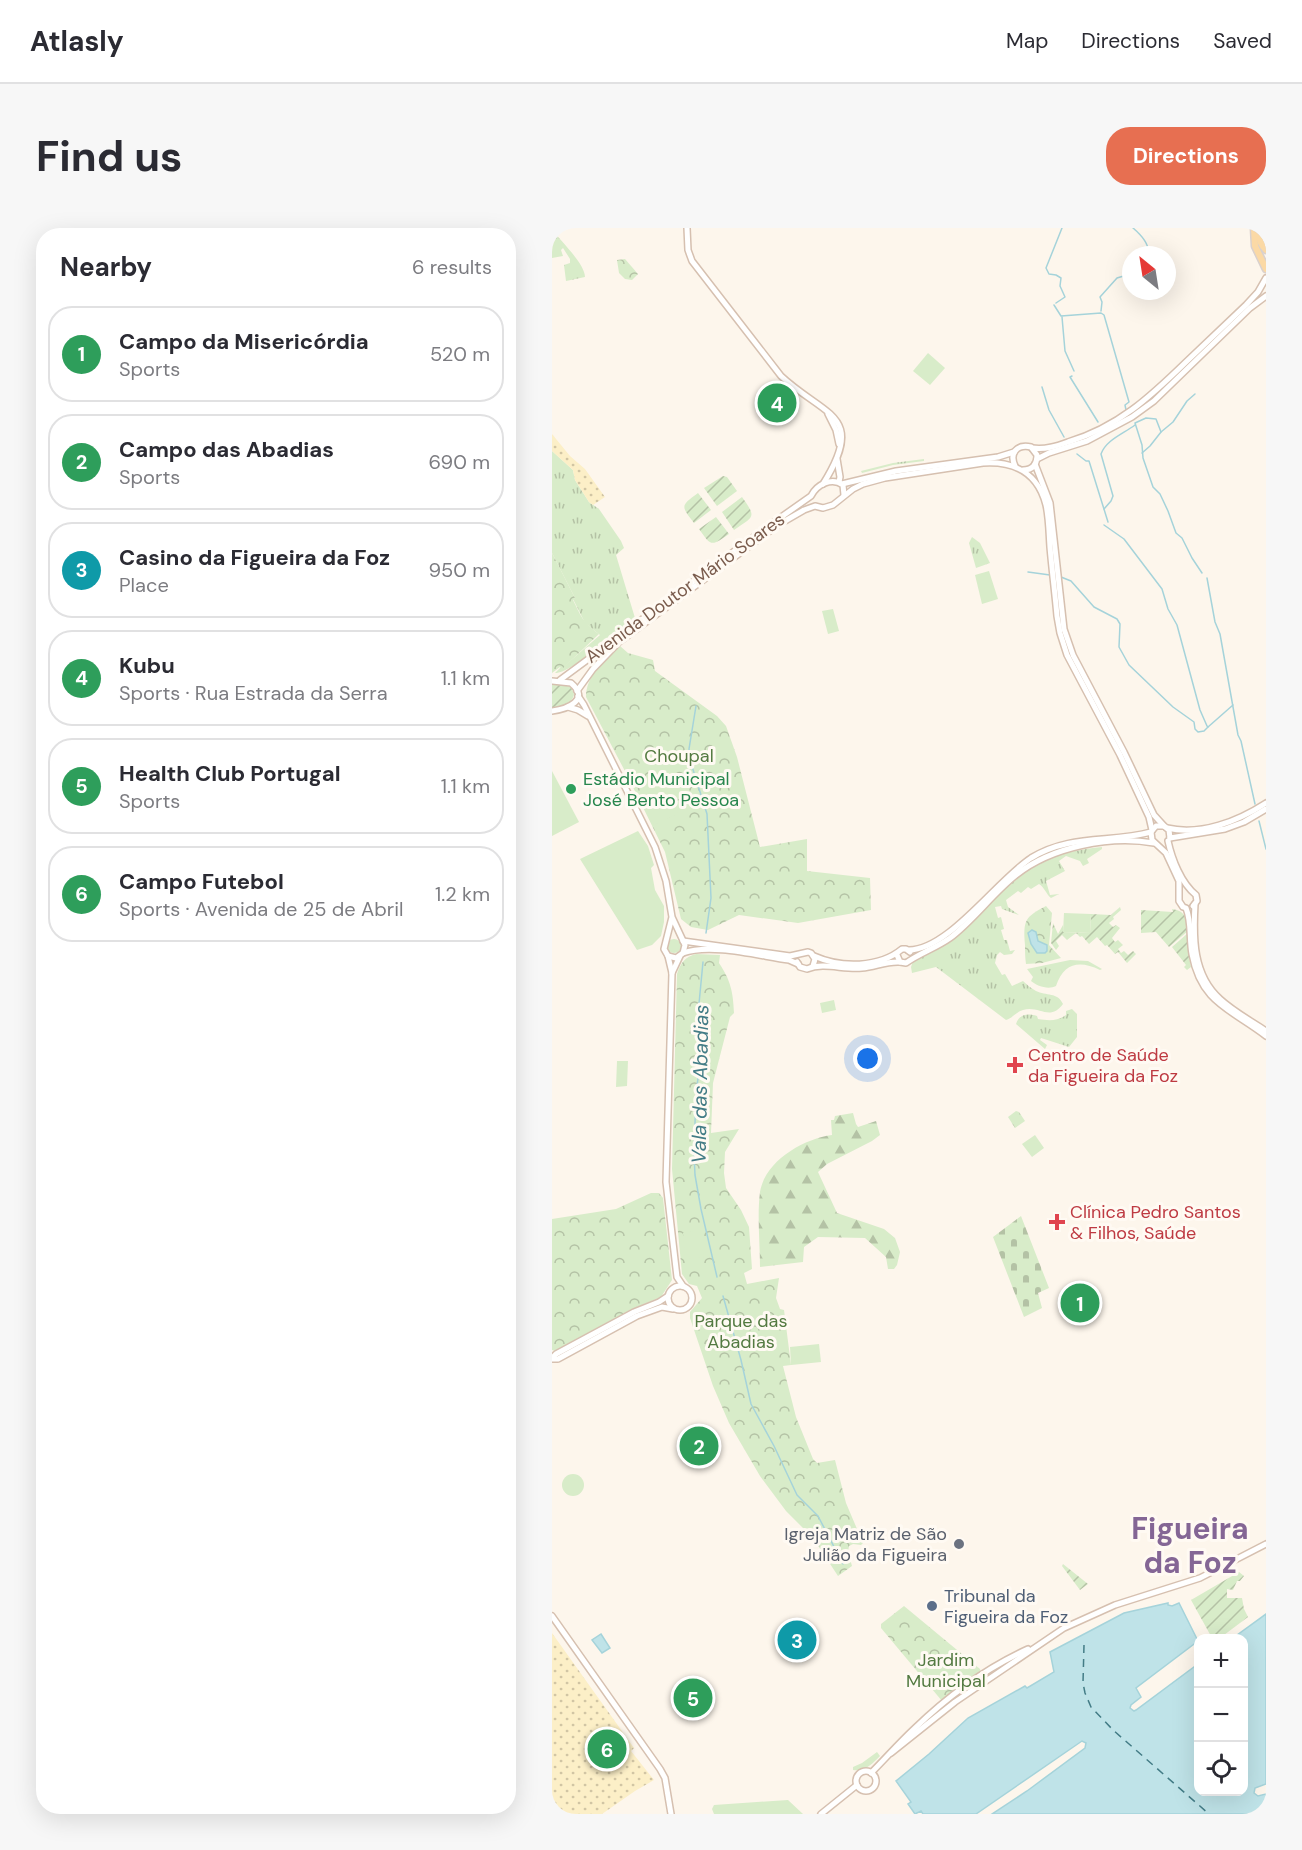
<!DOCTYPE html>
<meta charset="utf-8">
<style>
body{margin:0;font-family:"DM Sans",sans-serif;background:#f7f7f7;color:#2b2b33}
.controls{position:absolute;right:18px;bottom:18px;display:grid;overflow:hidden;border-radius:12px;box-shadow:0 6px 24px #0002}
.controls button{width:54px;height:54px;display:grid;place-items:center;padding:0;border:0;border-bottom:2px solid #e1e1e2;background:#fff;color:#2b2b33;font:30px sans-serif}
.compass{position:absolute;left:570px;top:18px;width:54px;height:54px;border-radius:50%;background:#fff;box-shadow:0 6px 24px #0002;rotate:330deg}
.you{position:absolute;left:316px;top:831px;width:21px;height:21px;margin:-15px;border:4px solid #fff;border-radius:50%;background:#1a73e8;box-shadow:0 0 0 9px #1a73e833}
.badge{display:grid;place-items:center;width:39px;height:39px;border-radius:50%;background:#e76f51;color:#fff;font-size:20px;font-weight:700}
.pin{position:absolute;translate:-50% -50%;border:3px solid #fff;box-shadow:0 2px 6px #0006}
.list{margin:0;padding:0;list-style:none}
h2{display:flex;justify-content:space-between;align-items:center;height:78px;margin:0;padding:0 24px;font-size:26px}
h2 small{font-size:20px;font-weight:400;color:#7c7c81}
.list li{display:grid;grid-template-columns:39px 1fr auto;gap:18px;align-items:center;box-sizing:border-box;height:96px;margin:0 12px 12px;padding:0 12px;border:2px solid #e1e1e2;border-radius:24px}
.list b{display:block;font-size:22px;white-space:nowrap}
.list p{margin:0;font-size:20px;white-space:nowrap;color:#7c7c81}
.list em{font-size:20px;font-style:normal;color:#7c7c81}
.icon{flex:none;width:33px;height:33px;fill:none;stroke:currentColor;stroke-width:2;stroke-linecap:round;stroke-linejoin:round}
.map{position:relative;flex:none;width:714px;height:1586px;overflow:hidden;border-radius:24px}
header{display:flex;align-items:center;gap:36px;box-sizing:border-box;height:84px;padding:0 30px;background:#fff;border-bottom:2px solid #e1e1e2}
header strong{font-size:28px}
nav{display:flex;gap:33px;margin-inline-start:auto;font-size:21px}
.intro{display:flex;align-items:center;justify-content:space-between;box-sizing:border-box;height:144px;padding:0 36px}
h1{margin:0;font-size:42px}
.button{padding:15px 27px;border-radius:24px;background:#e76f51;color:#fff;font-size:21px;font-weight:700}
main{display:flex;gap:36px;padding:0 36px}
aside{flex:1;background:#fff;border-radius:24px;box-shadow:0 6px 24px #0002}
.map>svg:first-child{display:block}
.grass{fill:url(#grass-tufts)}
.forest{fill:url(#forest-firs)}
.sand{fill:url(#sand-dots)}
.cemetery{fill:url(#cemetery-stones)}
.park{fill:url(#park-crowns)}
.garden{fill:url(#garden-furrows)}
.pitch{fill:#d8ecc9}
.water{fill:#bfe3e8;stroke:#a5d3da;stroke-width:1.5}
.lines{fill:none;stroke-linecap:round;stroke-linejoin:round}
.stream{stroke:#a5d3da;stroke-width:1.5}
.ferry{stroke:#437c86;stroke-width:1.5;stroke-dasharray:8 6;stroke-linecap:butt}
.secondary-casing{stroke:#d6c0b0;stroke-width:8}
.primary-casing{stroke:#dad1cd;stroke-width:9}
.secondary{stroke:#fff;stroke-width:5}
.primary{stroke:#fbd9a5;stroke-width:6}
.leisure-dot{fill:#2e9e5b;stroke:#fffaf3;stroke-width:2}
.health-dot{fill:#e0444e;stroke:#fffaf3;stroke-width:2}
.worship-dot{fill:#6b7280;stroke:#fffaf3;stroke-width:2}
.service-dot{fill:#5c6f8a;stroke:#fffaf3;stroke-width:2}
.labels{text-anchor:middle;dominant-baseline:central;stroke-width:6;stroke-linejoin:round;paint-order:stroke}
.street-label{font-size:18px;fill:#7a5c4d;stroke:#fffaf3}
.park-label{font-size:18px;fill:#537a41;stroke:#fffaf3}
.leisure-label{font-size:18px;fill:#27864d;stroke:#fffaf3;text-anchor:start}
.health-label{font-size:18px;fill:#be3a42;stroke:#fffaf3;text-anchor:start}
.worship-label{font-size:18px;fill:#5b616d;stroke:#fffaf3;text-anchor:end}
.service-label{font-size:18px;fill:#4e5e75;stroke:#fffaf3;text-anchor:start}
.water-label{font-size:20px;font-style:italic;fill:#437c86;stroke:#fffaf3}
.town-label{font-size:30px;font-weight:bold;fill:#846695;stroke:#fffaf3}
</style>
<header>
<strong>Atlasly</strong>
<nav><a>Map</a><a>Directions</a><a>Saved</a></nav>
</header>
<div class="intro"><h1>Find us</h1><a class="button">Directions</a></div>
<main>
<aside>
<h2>Nearby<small>6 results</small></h2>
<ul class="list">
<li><span class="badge" style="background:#2e9e5b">1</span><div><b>Campo da Misericórdia</b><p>Sports</p></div><em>520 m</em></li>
<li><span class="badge" style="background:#2e9e5b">2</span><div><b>Campo das Abadias</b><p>Sports</p></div><em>690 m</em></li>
<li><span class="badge" style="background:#0f9aa8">3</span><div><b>Casino da Figueira da Foz</b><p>Place</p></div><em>950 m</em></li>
<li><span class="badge" style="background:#2e9e5b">4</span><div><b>Kubu</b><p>Sports · Rua Estrada da Serra</p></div><em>1.1 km</em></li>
<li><span class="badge" style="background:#2e9e5b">5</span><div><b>Health Club Portugal</b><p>Sports</p></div><em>1.1 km</em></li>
<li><span class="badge" style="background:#2e9e5b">6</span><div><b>Campo Futebol</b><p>Sports · Avenida de 25 de Abril</p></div><em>1.2 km</em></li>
</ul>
</aside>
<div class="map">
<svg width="714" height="1586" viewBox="0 0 714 1586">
<defs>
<pattern id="grass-tufts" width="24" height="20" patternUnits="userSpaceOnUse" patternTransform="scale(1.5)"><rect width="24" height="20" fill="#d8ecc9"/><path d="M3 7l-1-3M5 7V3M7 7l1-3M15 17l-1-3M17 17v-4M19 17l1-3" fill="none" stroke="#b4c2a5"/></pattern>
<pattern id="forest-firs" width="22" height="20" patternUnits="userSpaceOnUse" patternTransform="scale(1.5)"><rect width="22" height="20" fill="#d8ecc9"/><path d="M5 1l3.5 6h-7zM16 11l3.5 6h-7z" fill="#b4c2a5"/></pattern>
<pattern id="sand-dots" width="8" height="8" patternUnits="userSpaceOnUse" patternTransform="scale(1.5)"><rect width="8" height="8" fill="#fcefc7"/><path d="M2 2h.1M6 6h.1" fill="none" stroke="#d1c5a4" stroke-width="1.8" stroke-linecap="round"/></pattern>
<pattern id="cemetery-stones" width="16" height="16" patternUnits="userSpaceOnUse" patternTransform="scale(1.5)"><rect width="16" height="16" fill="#d8ecc9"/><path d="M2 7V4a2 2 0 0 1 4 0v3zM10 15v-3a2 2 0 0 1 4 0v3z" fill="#b4c2a5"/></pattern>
<pattern id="park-crowns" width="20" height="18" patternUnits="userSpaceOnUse" patternTransform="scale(1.5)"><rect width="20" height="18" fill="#d8ecc9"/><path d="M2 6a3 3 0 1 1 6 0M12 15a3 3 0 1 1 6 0" fill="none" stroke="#b4c2a5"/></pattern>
<pattern id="garden-furrows" width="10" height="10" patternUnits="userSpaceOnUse" patternTransform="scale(1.5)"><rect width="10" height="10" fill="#d8ecc9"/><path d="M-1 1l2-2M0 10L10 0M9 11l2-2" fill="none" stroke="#b4c2a5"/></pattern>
</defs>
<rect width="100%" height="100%" fill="#fdf6ec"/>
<g class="grass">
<path d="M 0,2 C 9,13 33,36 33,49 L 14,53 L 12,37 L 18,35 L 18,31 L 11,20 L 9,22 L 11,28 L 0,30 Z"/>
<path d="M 0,223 L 21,242 L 23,252 L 37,274 L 47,281 L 69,313 L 72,320 L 64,327 L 83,390 C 70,402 18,446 3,445 L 9,439 L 10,440 L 48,407 L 33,395 L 21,371 L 23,370 L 0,325 Z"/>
<polygon points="372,231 372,233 341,237 310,245 309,243 341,235"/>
<polygon points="420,309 428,315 438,335 424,340 417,315"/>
<path d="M 550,619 L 550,621 L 535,631 L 537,635 L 531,638 L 528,633 L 514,628 L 507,633 L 513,643 L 494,653 L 498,667 L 507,666 L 499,670 C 494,666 493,660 487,656 L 479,661 L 476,659 L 469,665 L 466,663 L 454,672 L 456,679 L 467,687 L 450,681 L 449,678 L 443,679 L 446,690 L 449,689 L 452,701 L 449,702 L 452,712 L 455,712 L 458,723 L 463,722 L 460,726 L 452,727 L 448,724 L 445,727 L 443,735 L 450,747 L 453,746 L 460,758 L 471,753 C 475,757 479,760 484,763 C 494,768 506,764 511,776 C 498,794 487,777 471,782 C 464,784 461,790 454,792 L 384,739 L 360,745 L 359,739 L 361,733 C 373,726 387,722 398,713 C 407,706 416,696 425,688 C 468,646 487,625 550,619 Z"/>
<circle cx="122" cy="718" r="7"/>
<path d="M 518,732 L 536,733 L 550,741 L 548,742 C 527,732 512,735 504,758 C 496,762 485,758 479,753 L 481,749 L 475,741 Z"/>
<path d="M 520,781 L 525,786 L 525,809 L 517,819 L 489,810 L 488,812 L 495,817 L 493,821 L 464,796 C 467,786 476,785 485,788 L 486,791 C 498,793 505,793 514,787 L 514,783 Z"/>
<path d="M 325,1524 L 328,1528 C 320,1536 313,1544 301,1542 L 301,1539 L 310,1535 Z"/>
</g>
<path class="forest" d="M 301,885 L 304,896 L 306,899 L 324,893 L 328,907 L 320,913 L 275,936 L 266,944 L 285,985 L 332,1001 L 343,1010 L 348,1024 L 345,1037 L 342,1041 L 336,1041 L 334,1029 L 313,1010 L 266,1009 L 252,1019 L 251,1034 L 208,1039 C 208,1015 205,988 208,964 C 213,933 251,911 280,907 L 279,892 L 282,892 L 283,888 Z"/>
<g class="sand">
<polygon points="0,206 18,228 33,241 53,269 41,277 37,274 23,252 21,242 0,223"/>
<polygon points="0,1405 82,1520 79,1523 102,1552 83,1563 50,1586 0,1586"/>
</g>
<polygon class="cemetery" points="469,988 497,1060 486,1065 490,1080 472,1089 441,1009"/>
<g class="park">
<polygon points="73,31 86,46 80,52 73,51 67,45 65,32"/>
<path d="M 0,325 L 23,370 L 21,372 C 30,390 30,393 47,406 L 10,441 L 8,439 L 0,445 Z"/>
<path d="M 68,418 L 76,425 L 101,432 L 103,443 L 165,488 L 174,498 L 185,529 L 208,619 L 255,611 L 255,643 L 318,650 L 319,682 L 246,695 L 187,687 L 156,702 L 139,699 L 129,691 L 113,624 L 75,547 L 34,469 C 34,448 52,431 68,418 Z"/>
<path d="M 494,678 L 500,685 L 497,717 L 509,730 L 490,735 L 474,736 C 473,730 473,723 473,717 C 471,692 473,689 494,678 Z"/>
<path d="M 144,726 L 168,727 L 167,735 C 179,753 181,764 182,785 L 178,789 L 161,855 L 159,905 L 187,901 L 173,924 L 172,945 L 174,960 L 189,982 L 197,999 L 200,1041 L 192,1045 L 195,1056 L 227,1050 L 224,1070 L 228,1081 L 232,1082 L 239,1137 L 231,1138 L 244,1189 L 261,1231 L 265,1235 L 283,1232 L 294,1275 L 311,1315 L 309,1317 L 301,1316 L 297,1318 L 296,1324 L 300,1338 L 286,1348 L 261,1310 L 234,1283 L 208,1248 L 177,1195 L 161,1158 L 138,1090 L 138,1084 L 150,1070 L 145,1058 L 137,1056 L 130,1046 L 120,941 L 125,746 C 129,734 133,729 144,726 Z"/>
<polygon points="282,772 284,782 270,785 268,775"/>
<polygon points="464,883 467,884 473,893 463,900 456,889"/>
<polygon points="99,965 107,965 111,970 120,1052 109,1069 80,1081 3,1123 0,1122 0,991 64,981"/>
<polygon points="352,1378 428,1441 429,1445 390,1473 329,1400 329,1396"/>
</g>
<g class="garden">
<polygon points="171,248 175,249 185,263 165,278 152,260"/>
<path d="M 146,265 L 159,282 L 142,295 C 129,278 128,278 146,265 Z"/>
<path d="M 190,269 C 205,290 202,288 182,302 L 170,284 Z"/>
<path d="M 164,289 L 177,306 C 159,319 159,318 147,301 Z"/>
<path d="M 0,455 L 19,459 L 22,466 C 20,477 9,478 0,480 Z"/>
<polygon points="568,679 569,682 561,689 562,691 557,695 561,699 564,697 568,700 560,710 563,714 566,712 571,717 566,721 569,725 572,723 576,727 581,723 584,726 575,735 566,724 563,726 555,717 553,718 545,709 537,716 530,708 528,709 524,705 515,712 510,707 504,713 507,718 504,722 499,715 501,695 506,706 511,697 511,704 538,705 539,686 559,687"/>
<path d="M 620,681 C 634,683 635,691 636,703 L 617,719 L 604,704 L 589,705 L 589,682 L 621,684 Z"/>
<polygon points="636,705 637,729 639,739 635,742 632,739 634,737 620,719"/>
<polygon points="511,1336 536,1356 528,1362 510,1338"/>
<polygon points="687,1344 692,1348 688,1353 685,1353 681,1362 675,1361 675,1370 690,1370 692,1381 696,1389 668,1410 660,1410 639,1372"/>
</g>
<g class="pitch">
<polygon points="376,125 393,140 378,157 361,143"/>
<polygon points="437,343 446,371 430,376 423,347"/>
<polygon points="281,381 287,403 276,406 270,383"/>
<polygon points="0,543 27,594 0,608"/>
<polygon points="116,552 126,586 102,597 88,565"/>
<polygon points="86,603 96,618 102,637 99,640 103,662 112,678 112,694 109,708 100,717 85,722 28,631"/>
<polygon points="512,685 539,686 538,705 511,704"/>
<polygon points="65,833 76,833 75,858 64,859"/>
<polygon points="483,907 492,920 480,929 470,916"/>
<polygon points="147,1002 152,1029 133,1031 131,1005"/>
<polygon points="530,1063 539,1083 527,1088 518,1068"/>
<polygon points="267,1116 269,1134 239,1137 238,1119"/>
<polygon points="147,1209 156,1221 148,1226 139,1214"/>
<circle cx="21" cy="1257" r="11"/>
<polygon points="53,1505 69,1527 56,1536 41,1514"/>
<polygon points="236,1572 251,1586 162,1586 160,1581 162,1577"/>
</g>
<g class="water">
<polygon points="480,702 484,704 486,713 495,717 495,723 493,725 485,725 479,716 476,705"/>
<polygon points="616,1375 616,1377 620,1378 627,1375 646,1413 584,1460 589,1469 579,1477 578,1480 582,1483 584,1482 646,1436 646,1564 692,1564 692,1410 681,1410 714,1386 714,1556 703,1560 702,1565 706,1568 714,1566 714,1586 440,1586 475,1563 533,1520 534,1515 530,1513 424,1586 371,1586 369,1583 363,1586 356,1576 359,1574 344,1553 377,1526 416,1490 473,1458 475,1460 502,1444 498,1424 572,1385"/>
<polygon points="49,1406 58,1420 50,1425 40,1412"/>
</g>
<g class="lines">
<g class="stream">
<path d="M 581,0 C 588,6 597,15 596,24 L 594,27"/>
<polyline points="504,75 513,69 508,58 509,50 504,47 497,46 494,40 510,0"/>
<polyline points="502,77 509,88 549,85 552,87 577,174 573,177 574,182"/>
<polyline points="549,83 550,74 548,69 565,50 575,47 579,44"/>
<polyline points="510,89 513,123 522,143"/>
<polyline points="520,148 518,149 546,194"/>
<polyline points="490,159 497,182 512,209"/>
<polyline points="609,204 604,191 594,190 583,195 590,217 591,230 601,259 608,266 616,283 624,305 630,310 640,330 650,345"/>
<polyline points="590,225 598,218 609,204 621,194 635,173 643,166"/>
<polyline points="525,226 534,233 537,233 556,294"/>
<path d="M 552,281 L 559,273 L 561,268 L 549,226 C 554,212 571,206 583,197"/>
<polyline points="552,297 572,311 610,361 616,381 625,397 648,482 655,498 656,499 681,477"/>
<polyline points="476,344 498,347"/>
<polyline points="509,349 519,353 542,379 565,391 568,396 567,419 577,437 621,479 642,494 643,501 646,504 652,503 656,499"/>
<polyline points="655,350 663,394 668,406 686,507 689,513 703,576"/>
<polyline points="144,478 137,521 138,532 155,586 159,670 154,705"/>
<polyline points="707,593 714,621"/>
<polyline points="151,734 146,786 147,842 144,866 142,926 143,947 149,981 165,1049"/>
<polyline points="171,1068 189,1132 199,1176 222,1218 245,1267 266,1288 291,1336"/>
</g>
<polyline class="ferry" points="532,1417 531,1455 533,1465 539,1479 561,1502 657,1586"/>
<g class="secondary-casing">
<g id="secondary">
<path d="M 135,0 L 136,22 L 140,33 L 229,148 C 273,189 315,186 271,256"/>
<polyline points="276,186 284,202 287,216"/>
<path d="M 480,220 C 493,222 505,218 516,214 C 566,199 598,169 634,134 C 654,115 674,96 694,77 L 706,64 L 714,50"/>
<polyline points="285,231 288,249 287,254"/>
<polyline points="485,231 497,225 535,213 580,189 602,173 698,80 714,68"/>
<polyline points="483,236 498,275 512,401 521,427 572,524 602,587 612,598"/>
<path d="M 463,238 C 457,225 465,216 479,219 L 485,227 C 485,236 481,242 471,242"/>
<polyline points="290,256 344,243 446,229 462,224"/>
<path d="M 8,452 L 215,299 L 259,268 C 265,256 280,249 291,257 L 292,267"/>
<path d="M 0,453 L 19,455 C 39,472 15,481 0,483"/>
<path d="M 25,463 L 41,441 L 67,414 L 226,297 L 252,282 L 263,278 L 271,280 L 281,277 L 301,261 L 311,256 L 333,250 L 431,235 C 462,233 486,245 494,277 C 497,290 497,305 498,319 C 500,342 503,365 505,388 L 508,405 L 515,427 L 568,527 L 597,589 L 600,602"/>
<polyline points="26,468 32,477 103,619 114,653 120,689 133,717 131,725 124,730 116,728 112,721 120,689"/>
<polyline points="16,479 26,482 36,488"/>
<path d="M 615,600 C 649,608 686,593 714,575"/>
<path d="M 618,610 L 617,602 L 612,598 L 604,598 L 599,604 L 600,612 L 614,625 L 627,653 L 627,673 L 631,679 L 634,680 C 640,695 637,710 640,726 C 649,775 679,781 714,808"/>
<polyline points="618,610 673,601 692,594 714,581"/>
<path d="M 616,613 C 620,631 629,655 644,667 L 645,673 L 641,678"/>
<path d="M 643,676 C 641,710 641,747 668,771 C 681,783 699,793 714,803"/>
<polyline points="131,713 238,728 256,724 259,725 263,731 261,738"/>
<path d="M 356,722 C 396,723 445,652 479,630 C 518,606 558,615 599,604"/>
<path d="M 131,725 C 159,715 207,728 237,732 L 246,736"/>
<path d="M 345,727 L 348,734 L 354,735 C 368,725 384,720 398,710 C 422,692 440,666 464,647 C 499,619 558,607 602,615"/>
<polyline points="116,728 120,745 114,954 125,1049 131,1058"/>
<path d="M 262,728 C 289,740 327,740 350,721 L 354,721 L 358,724"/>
<path d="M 245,734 L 248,739 L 255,741 C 272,734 291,742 310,740 C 323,739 334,733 348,734"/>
<polyline points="120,745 128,728"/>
<circle cx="128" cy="1070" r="12"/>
<polyline points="0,1130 4,1126 82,1084 107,1074 116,1068"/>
<polyline points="0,1131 6,1131 85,1088 110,1079 121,1081"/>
<polyline points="0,1388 108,1541 113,1550 119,1586"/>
<polyline points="339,1525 403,1474 512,1400 563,1377 648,1350 714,1316"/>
<circle cx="314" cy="1553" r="10"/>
<path d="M 319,1545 C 334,1530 347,1515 362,1501 C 395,1469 434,1440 476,1421"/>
<polyline points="269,1586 305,1557"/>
</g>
</g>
<g class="primary-casing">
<g id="primary">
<polyline points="702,0 703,18 714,41"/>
<path d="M 708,0 C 706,9 708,16 714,22"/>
</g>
</g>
<use href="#secondary" class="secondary"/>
<use href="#primary" class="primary"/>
</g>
<circle class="leisure-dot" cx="19" cy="561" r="6"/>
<g class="health-dot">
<path d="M460 828h6v6h6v6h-6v6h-6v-6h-6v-6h6z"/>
<path d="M502 985h6v6h6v6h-6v6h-6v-6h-6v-6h6z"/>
</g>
<circle class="worship-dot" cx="407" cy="1316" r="6"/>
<circle class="service-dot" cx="380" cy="1378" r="6"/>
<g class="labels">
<g class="street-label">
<text transform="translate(133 360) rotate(-36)">Avenida Doutor Mário Soares</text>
</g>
<g class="park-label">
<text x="127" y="528">Choupal</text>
<text x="189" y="1093">Parque das<tspan x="189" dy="21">Abadias</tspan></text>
<text x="394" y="1432">Jardim<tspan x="394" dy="21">Municipal</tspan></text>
</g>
<g class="leisure-label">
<text x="31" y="551">Estádio Municipal<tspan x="31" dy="21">José Bento Pessoa</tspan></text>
</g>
<g class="health-label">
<text x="476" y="827">Centro de Saúde<tspan x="476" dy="21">da Figueira da Foz</tspan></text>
<text x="518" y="984">Clínica Pedro Santos<tspan x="518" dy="21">&amp; Filhos, Saúde</tspan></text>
</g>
<g class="worship-label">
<text x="395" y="1306">Igreja Matriz de São<tspan x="395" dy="21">Julião da Figueira</tspan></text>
</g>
<g class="service-label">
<text x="392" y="1368">Tribunal da<tspan x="392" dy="21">Figueira da Foz</tspan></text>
</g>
<g class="water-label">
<text transform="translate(148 856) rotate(-89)">Vala das Abadias</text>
</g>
<g class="town-label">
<text x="638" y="1300">Figueira<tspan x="638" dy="34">da Foz</tspan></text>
</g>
</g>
</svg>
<div class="controls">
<button>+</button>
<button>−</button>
<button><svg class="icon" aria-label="locate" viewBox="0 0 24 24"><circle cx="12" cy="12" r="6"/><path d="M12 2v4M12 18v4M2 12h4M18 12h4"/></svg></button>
</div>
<svg class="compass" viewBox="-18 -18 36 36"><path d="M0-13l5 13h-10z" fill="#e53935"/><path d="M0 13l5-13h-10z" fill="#7c7c81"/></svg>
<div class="you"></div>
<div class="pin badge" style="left:528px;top:1075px;background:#2e9e5b">1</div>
<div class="pin badge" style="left:147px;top:1218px;background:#2e9e5b">2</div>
<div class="pin badge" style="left:245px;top:1412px;background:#0f9aa8">3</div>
<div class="pin badge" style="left:225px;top:175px;background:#2e9e5b">4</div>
<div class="pin badge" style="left:141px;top:1470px;background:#2e9e5b">5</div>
<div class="pin badge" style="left:55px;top:1521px;background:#2e9e5b">6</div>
</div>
</main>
